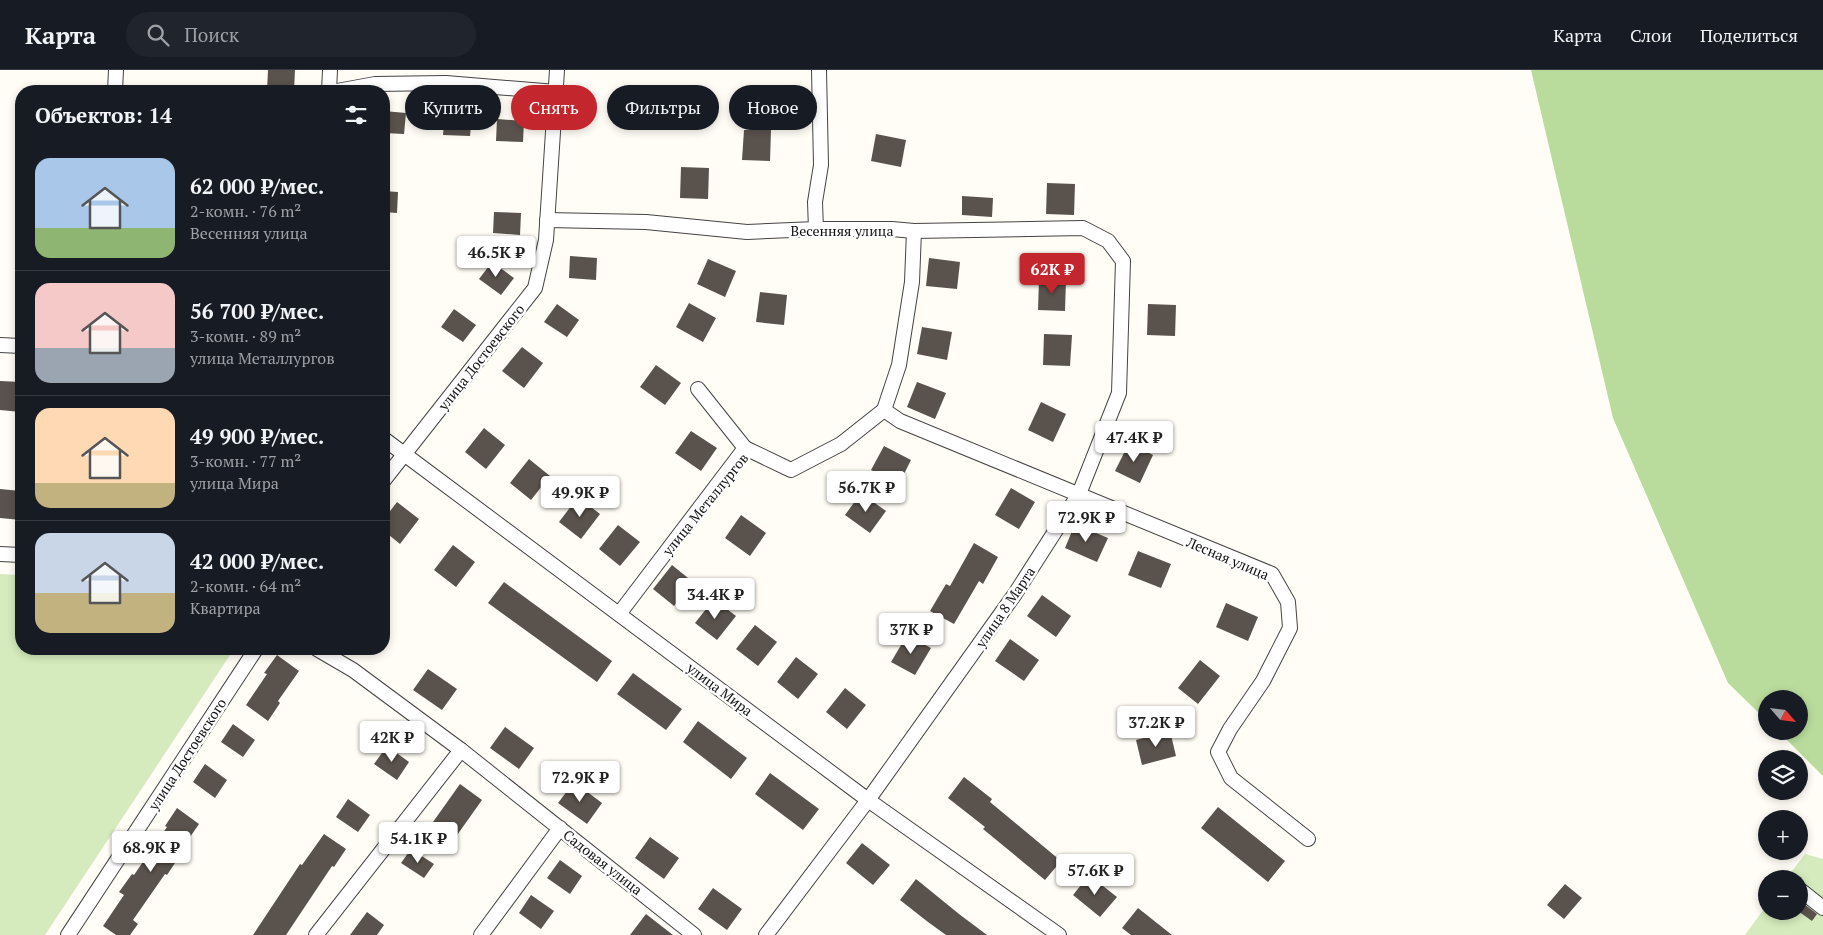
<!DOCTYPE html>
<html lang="ru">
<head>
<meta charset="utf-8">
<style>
  :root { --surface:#171b24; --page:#20242c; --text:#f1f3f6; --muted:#9ea1a6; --line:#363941; --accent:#c4262e }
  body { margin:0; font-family:"PT Serif",serif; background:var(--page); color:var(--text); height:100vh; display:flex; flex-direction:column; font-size:19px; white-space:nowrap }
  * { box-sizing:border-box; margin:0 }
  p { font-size:16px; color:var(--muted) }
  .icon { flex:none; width:28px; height:28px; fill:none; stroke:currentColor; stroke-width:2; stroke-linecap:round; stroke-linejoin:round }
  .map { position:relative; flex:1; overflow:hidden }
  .drawer { position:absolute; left:15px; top:15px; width:375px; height:570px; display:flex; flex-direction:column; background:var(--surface); border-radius:20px; box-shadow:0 2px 8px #0003 }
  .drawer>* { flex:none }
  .hud { position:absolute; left:405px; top:15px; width:475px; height:45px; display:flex; gap:10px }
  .needle { width:32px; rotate:118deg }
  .tools { position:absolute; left:1758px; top:620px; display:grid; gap:10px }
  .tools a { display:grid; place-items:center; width:50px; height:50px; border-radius:50%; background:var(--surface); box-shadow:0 2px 8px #0003; font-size:25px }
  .price { position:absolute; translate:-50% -42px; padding:0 11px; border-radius:5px; background:#fff; color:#222; font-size:16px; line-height:32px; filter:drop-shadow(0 1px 2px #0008) }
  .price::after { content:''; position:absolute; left:50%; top:30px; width:15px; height:11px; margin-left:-8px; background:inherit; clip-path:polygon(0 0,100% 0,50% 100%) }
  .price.on { background:var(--accent); color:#fff }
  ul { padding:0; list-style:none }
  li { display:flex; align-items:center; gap:15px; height:125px; padding:0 20px }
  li+li { border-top:1px solid var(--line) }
  li span { display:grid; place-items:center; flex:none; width:140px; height:100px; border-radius:15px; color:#555 }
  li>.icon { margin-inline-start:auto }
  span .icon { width:60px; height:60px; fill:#fffc; stroke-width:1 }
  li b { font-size:21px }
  h2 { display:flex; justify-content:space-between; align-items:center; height:60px; padding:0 20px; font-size:21px }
  .chip { padding:0 18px; border-radius:22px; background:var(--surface); box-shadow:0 2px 8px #0003; font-size:18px; line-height:45px }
  .chip.on { background:var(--accent); color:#fff }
  header { display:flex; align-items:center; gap:30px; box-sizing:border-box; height:70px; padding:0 25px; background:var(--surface); border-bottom:1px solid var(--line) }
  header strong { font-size:24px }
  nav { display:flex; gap:28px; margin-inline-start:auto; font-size:18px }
  .search { width:350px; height:45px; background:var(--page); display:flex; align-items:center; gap:12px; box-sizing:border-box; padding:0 18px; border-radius:28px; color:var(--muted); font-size:19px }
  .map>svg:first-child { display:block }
</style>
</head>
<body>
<header>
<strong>Карта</strong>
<div class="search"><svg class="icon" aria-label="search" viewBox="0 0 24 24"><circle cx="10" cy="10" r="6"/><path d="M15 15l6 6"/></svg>Поиск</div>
<nav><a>Карта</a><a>Слои</a><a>Поделиться</a></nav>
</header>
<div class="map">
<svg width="1823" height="865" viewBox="0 0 1823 865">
  <rect width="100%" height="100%" fill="#fffdf5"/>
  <g fill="#d5ebbd">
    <polygon points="0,504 21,505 21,579 234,579 45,865 0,865"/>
    <polygon points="1805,784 1823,789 1823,865 1745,865 1766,836 1766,841 1799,841 1799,809 1786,809"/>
  </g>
  <polygon fill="#b9dc9c" points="1531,0 1823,0 1823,706 1778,661 1799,661 1799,629 1766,629 1766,650 1728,613 1613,348"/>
  <g fill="#5a524d">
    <polygon points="268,0 295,0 294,21 267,21"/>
    <polygon points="384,41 406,43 404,64 384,63"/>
    <polygon points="445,43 472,45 470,66 443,65"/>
    <polygon points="497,49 524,51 523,72 496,71"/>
    <polygon points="744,60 771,60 770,91 742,90"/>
    <polygon points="876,64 906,70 901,97 871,91"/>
    <polygon points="681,97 709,98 708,129 680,128"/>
    <polygon points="1047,113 1075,114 1074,145 1046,144"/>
    <polygon points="384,121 398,122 397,143 384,142"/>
    <polygon points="962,126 993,128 992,147 962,145"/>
    <polygon points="494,142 521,143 520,165 493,163"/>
    <polygon points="570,186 597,188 596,210 569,208"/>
    <polygon points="929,188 960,192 957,219 926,216"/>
    <polygon points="708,189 736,201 725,227 697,214"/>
    <polygon points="492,192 514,208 501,225 479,209"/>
    <polygon points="1039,209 1066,210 1065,241 1038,240"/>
    <polygon points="760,222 787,225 784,255 756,252"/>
    <polygon points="689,233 716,248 703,272 676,257"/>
    <polygon points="557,234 579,250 567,267 544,252"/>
    <polygon points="1148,234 1176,235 1175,266 1147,265"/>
    <polygon points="454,239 476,255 463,272 441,257"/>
    <polygon points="922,257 952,262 947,290 917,284"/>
    <polygon points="1044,264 1072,265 1070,296 1043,295"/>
    <polygon points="522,277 543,293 524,318 502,301"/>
    <polygon points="656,295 681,313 665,335 640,317"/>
    <polygon points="0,311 21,312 21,342 0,340"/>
    <polygon points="917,312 946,323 935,349 907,337"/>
    <polygon points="1041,332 1066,344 1053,372 1028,360"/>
    <polygon points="484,358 505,375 486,399 465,382"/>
    <polygon points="691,361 717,378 701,401 675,383"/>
    <polygon points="1129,373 1153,385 1140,413 1115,401"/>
    <polygon points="884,376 911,390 899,414 871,400"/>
    <polygon points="529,389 550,406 531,430 510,413"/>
    <polygon points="1011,418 1035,432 1019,459 995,445"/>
    <polygon points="0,419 21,421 21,450 0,448"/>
    <polygon points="861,423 886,441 870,463 845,445"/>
    <polygon points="578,427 600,444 581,469 559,452"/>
    <polygon points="397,432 419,449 400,474 384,461 384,449"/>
    <polygon points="741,445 766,463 750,486 725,468"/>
    <polygon points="1075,454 1108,468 1097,492 1065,478"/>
    <polygon points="618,455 640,472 620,496 599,479"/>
    <polygon points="974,473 998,487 983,514 979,511 954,554 930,541 946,514 950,516"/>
    <polygon points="453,475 475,492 456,517 434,500"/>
    <polygon points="1138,481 1171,494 1161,518 1128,505"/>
    <polygon points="672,495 693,512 674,536 653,519"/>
    <polygon points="504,512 612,591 597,612 488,533"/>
    <polygon points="1042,525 1071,546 1056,567 1027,546"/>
    <polygon points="714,529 736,546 717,570 695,553"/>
    <polygon points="1226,533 1258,547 1248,571 1216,557"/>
    <polygon points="755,555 777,572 758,596 736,579"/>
    <polygon points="907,565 931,578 915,605 891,592"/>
    <polygon points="1010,569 1039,590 1024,611 995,591"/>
    <polygon points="277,585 299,601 278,631 280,633 268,651 246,635 267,604 264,603"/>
    <polygon points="796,587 818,604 798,629 777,612"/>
    <polygon points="1200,590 1220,606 1198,634 1178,618"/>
    <polygon points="428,599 457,619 442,640 413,620"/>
    <polygon points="633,603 682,639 666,660 617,624"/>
    <polygon points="845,618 866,635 847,659 826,642"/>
    <polygon points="698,651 747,688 731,709 683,672"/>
    <polygon points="233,654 255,670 243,687 221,672"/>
    <polygon points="505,657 534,678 519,699 490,678"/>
    <polygon points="1170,661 1176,686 1142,695 1136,670"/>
    <polygon points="387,676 409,692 397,710 374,694"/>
    <polygon points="205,694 227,710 215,728 193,712"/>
    <polygon points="770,703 819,739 803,760 755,724"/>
    <polygon points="964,707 992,729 990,732 1061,791 1045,810 983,759 985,757 948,728"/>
    <polygon points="574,712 602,733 587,754 558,733"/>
    <polygon points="460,714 482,730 450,775 428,759"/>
    <polygon points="348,729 370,745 358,762 336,747"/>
    <polygon points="1218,737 1285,791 1268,812 1201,758"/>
    <polygon points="177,738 199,754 177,786 179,787 167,805 165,804 133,850 138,854 130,865 116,865 103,856 124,825 119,822 132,804 134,805 167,757 165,756"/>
    <polygon points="324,764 346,779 334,797 332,796 286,865 253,865 300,794 302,795"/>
    <polygon points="650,767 679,788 664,809 635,788"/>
    <polygon points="862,773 890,795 873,815 846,793"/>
    <polygon points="411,779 434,794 424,808 401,793"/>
    <polygon points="560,790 582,806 570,824 547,808"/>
    <polygon points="1089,805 1117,827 1100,847 1073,825"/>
    <polygon points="916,809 959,844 987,865 946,865 928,852 900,830"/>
    <polygon points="1565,814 1582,828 1564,849 1547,835"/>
    <polygon points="713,818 742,839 727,860 698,839"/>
    <polygon points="531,825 554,841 541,859 519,843"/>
    <polygon points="1804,834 1817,844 1812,851 1798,841"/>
    <polygon points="1138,838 1172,865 1131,865 1122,858"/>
    <polygon points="367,842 384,855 377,865 350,865"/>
    <polygon points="646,844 673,865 630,865"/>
  </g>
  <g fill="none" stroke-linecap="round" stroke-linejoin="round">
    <defs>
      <g id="street">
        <polyline points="115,21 116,0"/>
        <polyline points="329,21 330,0"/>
        <polyline points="337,21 375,14 446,13 556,22"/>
        <polyline points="547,150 646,152 747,162 816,159 892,159 914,161 1083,158 1108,171 1123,191 1119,323 1079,424 1015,524 868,730 766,865"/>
        <polyline points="816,159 815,132 821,95 819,0"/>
        <polyline points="0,275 21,276"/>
        <polyline points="698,319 745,378"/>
        <polyline points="884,340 900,351 1272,504 1288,532 1290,558 1263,611 1230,659 1218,682 1231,708 1308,769"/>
        <polyline points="384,369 868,730 1059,865"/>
        <polyline points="384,410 535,218 546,170 557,0"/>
        <polyline points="0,484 21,485"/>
        <polyline points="619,544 745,378 791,400 841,374 884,340 899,295 912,212 914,161"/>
        <polyline points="317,579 353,600 461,680 694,865"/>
        <polyline points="1799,819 1823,838"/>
        <polyline points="68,865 256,579"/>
        <polyline points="316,865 461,680"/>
        <polyline points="481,865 560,758"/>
      </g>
    </defs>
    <use href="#street" stroke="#444" stroke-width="16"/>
    <use href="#street" stroke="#fff" stroke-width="14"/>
  </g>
  <g text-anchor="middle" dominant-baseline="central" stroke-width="5" stroke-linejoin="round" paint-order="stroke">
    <g font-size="14" fill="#111" stroke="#fff">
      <text x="842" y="160">Весенняя улица</text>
      <text transform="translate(481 287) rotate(-52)">улица Достоевского</text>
      <text transform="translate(705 434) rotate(-51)">улица Металлургов</text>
      <text transform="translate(1228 488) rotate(23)">Лесная улица</text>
      <text transform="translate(1005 537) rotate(-56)">улица 8 Марта</text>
      <text transform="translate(720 619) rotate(37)">улица Мира</text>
      <text transform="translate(187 684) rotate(-57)">улица Достоевского</text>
      <text transform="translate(603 792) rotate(38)">Садовая улица</text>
    </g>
  </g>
</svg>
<div class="tools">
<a><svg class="needle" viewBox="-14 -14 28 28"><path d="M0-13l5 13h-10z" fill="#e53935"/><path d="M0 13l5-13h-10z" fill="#9ea1a6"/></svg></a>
<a><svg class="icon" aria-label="layers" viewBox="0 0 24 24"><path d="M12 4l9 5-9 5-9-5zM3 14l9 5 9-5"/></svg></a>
<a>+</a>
<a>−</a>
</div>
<b class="price" style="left:496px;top:208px">46.5K ₽</b>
<b class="price on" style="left:1052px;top:225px">62K ₽</b>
<b class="price" style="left:1134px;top:393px">47.4K ₽</b>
<b class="price" style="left:866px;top:443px">56.7K ₽</b>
<b class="price" style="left:580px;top:448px">49.9K ₽</b>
<b class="price" style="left:1086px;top:473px">72.9K ₽</b>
<b class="price" style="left:715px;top:550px">34.4K ₽</b>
<b class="price" style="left:911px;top:585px">37K ₽</b>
<b class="price" style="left:1156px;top:678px">37.2K ₽</b>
<b class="price" style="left:392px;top:693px">42K ₽</b>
<b class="price" style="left:580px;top:733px">72.9K ₽</b>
<b class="price" style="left:418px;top:794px">54.1K ₽</b>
<b class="price" style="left:151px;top:803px">68.9K ₽</b>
<b class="price" style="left:1095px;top:826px">57.6K ₽</b>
<div class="hud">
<a class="chip">Купить</a>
<a class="chip on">Снять</a>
<a class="chip">Фильтры</a>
<a class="chip">Новое</a>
</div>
<section class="drawer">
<h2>Объектов: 14<svg class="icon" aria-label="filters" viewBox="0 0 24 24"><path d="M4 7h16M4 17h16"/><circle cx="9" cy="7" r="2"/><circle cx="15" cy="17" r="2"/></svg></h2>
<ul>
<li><span style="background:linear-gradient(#a9c7e8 70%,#8fb573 0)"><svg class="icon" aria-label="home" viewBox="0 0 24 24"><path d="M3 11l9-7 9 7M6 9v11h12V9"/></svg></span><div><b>62 000 ₽/мес.</b><p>2-комн. · 76 m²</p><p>Весенняя улица</p></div></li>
<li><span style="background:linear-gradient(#f6c9c9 65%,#9aa5b1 0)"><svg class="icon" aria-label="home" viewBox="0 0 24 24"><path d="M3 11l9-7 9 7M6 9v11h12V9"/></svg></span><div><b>56 700 ₽/мес.</b><p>3-комн. · 89 m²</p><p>улица Металлургов</p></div></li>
<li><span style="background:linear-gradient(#ffd9b3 75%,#c2b280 0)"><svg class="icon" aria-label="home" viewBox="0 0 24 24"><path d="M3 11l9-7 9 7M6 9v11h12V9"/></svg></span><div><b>49 900 ₽/мес.</b><p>3-комн. · 77 m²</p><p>улица Мира</p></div></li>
<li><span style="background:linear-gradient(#c9d6e8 60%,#c2b280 0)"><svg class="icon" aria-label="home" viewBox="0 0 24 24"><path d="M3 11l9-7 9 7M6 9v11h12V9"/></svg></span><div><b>42 000 ₽/мес.</b><p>2-комн. · 64 m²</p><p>Квартира</p></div></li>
</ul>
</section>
</div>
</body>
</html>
